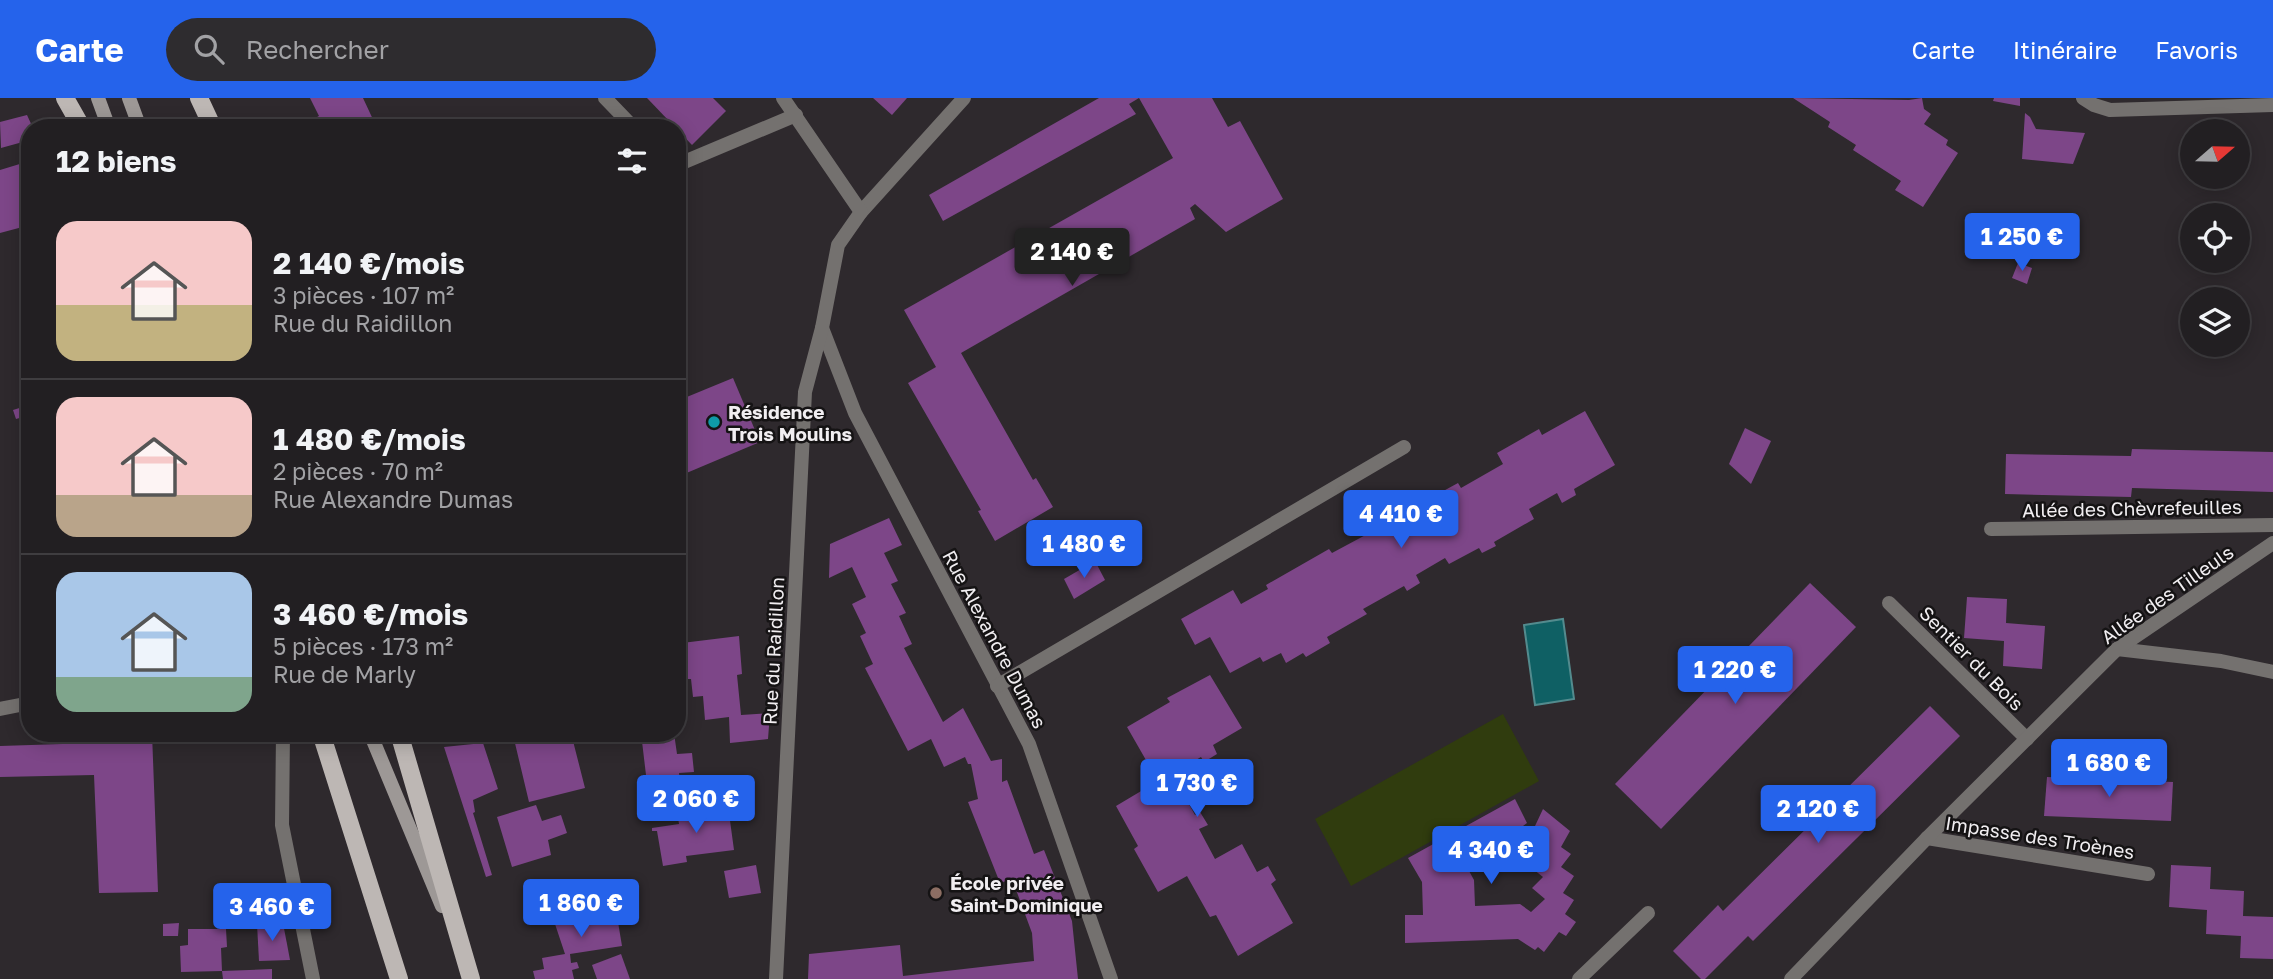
<!DOCTYPE html>
<html lang="fr">
<head>
<meta charset="utf-8">
<style>
  :root { --surface:#221f22; --page:#2e2c2f; --text:#f1f3f6; --muted:#a2a2a5; --line:#3f3d40; --accent:#2563eb }
  body { margin:0; font-family:"Golos Text",sans-serif; background:var(--page); color:var(--text); height:100vh; display:flex; flex-direction:column; font-size:26px; white-space:nowrap }
  * { box-sizing:border-box; margin:0 }
  p { font-size:23px; color:var(--muted) }
  .icon { flex:none; width:38px; height:38px; fill:none; stroke:currentColor; stroke-width:2; stroke-linecap:round; stroke-linejoin:round }
  .map { position:relative; flex:1; overflow:hidden }
  .side { position:absolute; left:21px; top:21px; width:665px; height:623px; display:flex; flex-direction:column; background:var(--surface); border-radius:28px; box-shadow:0 4px 18px #0003,0 0 0 2px var(--line) }
  .side>* { flex:none }
  .needle { width:46px; rotate:70deg }
  .fabs { position:absolute; left:2180px; top:21px; display:grid; gap:14px }
  .fabs a { display:grid; place-items:center; width:70px; height:70px; border-radius:50%; background:var(--surface); box-shadow:0 4px 18px #0003,0 0 0 2px var(--line); font-size:35px }
  .price { position:absolute; translate:-50% -60px; padding:0 16px; border-radius:7px; background:var(--accent); color:#fff; font-size:23px; line-height:46px; filter:drop-shadow(0 2px 4px #0008) }
  .price::after { content:''; position:absolute; left:50%; top:42px; width:21px; height:16px; margin-left:-10px; background:inherit; clip-path:polygon(0 0,100% 0,50% 100%) }
  .price.active { background:#222; color:#fff }
  ul { padding:0; list-style:none }
  li { display:flex; align-items:center; gap:21px; height:175px; padding:0 35px }
  li+li { border-top:2px solid var(--line) }
  li span { display:grid; place-items:center; flex:none; width:196px; height:140px; border-radius:21px; color:#555 }
  li>.icon { margin-inline-start:auto }
  span .icon { width:84px; height:84px; fill:#fffc; stroke-width:1 }
  li b { font-size:30px }
  h2 { display:flex; justify-content:space-between; align-items:center; height:84px; padding:0 35px; font-size:30px }
  header { display:flex; align-items:center; gap:42px; box-sizing:border-box; height:98px; padding:0 35px; background:var(--accent); color:#fff }
  header strong { font-size:33px }
  nav { display:flex; gap:38px; margin-inline-start:auto; font-size:24px }
  .search { width:490px; height:63px; background:var(--page); display:flex; align-items:center; gap:18px; box-sizing:border-box; padding:0 24px; border-radius:38px; color:var(--muted); font-size:26px }
  .map>svg:first-child { display:block }
</style>
</head>
<body>
<header>
<strong>Carte</strong>
<div class="search"><svg class="icon" aria-label="search" viewBox="0 0 24 24"><circle cx="10" cy="10" r="6"/><path d="M15 15l6 6"/></svg>Rechercher</div>
<nav><a>Carte</a><a>Itinéraire</a><a>Favoris</a></nav>
</header>
<div class="map">
<svg width="2273" height="881" viewBox="0 0 2273 881">
  <rect width="100%" height="100%" fill="#2e292d"/>
  <polygon fill="#303c0e" points="1503,616 1539,683 1351,788 1315,721"/>
  <polygon fill="#0f6064" stroke="#538b8e" stroke-width="2" points="1563,521 1574,601 1535,607 1524,527"/>
  <g fill="#7d4688">
    <polygon points="310,0 363,0 377,30 317,30 313,21 319,18"/>
    <polygon points="647,0 713,0 726,13 692,47"/>
    <polygon points="873,0 907,0 892,17"/>
    <polygon points="1099,0 1139,0 1129,6 1136,16 943,123 929,97"/>
    <polygon points="1139,0 1212,0 1228,29 1240,23 1283,101 1226,134 1195,106 1190,110 1195,121 961,255 1033,382 1036,380 1053,409 995,443 978,413 981,412 908,285 936,269 904,212 1173,60"/>
    <polygon points="1793,0 1909,2 1922,0 1924,11 1931,16 1924,26 1948,42 1946,47 1958,55 1923,109 1895,92 1901,83 1853,52 1856,47 1828,29 1830,24"/>
    <polygon points="1994,0 2020,0 2020,8 1993,3"/>
    <polygon points="2025,15 2030,19 2036,31 2085,35 2073,66 2022,61"/>
    <polygon points="27,17 33,30 30,30 30,42 1,50 0,24"/>
    <polygon points="23,65 30,91 30,127 0,135 0,72"/>
    <polygon points="2018,165 2032,170 2027,186 2012,180"/>
    <polygon points="733,280 760,344 677,379 677,303"/>
    <polygon points="29,307 30,317 16,321 13,312"/>
    <polygon points="1585,313 1615,367 1574,391 1576,397 1562,405 1557,395 1529,411 1534,421 1494,444 1496,448 1482,455 1479,450 1449,466 1445,460 1416,477 1420,485 1407,493 1404,488 1363,511 1367,516 1327,539 1330,545 1306,559 1303,555 1286,565 1281,555 1263,564 1260,559 1230,575 1210,539 1195,547 1181,521 1233,492 1241,506 1268,491 1266,487 1329,451 1332,455 1373,433 1370,428 1412,404 1414,409 1458,385 1461,390 1503,366 1497,355 1539,331 1542,337"/>
    <polygon points="1745,330 1771,343 1751,386 1729,366"/>
    <polygon points="2132,351 2273,354 2273,394 2132,390 2131,399 2005,396 2006,356 2131,358"/>
    <polygon points="889,420 902,447 884,455 898,483 891,486 906,515 899,518 912,546 904,550 943,624 963,610 991,663 1002,661 1002,684 1007,682 1034,756 1044,752 1072,823 1078,881 808,881 809,856 900,847 903,878 1034,863 1032,835 1012,781 1000,785 968,704 978,701 971,666 968,666 965,659 944,669 931,641 908,653 865,570 873,566 860,538 866,535 852,506 866,499 852,469 829,480 830,446"/>
    <polygon points="1095,463 1105,482 1074,501 1064,481"/>
    <polygon points="1810,485 1856,529 1661,731 1615,686"/>
    <polygon points="1967,499 2007,501 2006,525 2045,528 2042,571 2003,568 2004,543 1964,540"/>
    <polygon points="739,538 742,576 737,577 741,617 770,615 768,641 730,645 729,619 705,622 703,598 693,599 691,581 686,581 682,545"/>
    <polygon points="1210,577 1242,630 1213,647 1217,656 1204,664 1201,659 1172,676 1195,717 1200,714 1208,727 1199,731 1215,761 1242,746 1257,774 1268,768 1276,782 1271,786 1293,825 1238,858 1216,817 1210,819 1187,778 1158,794 1134,751 1138,748 1116,708 1158,683 1127,629 1170,604 1167,600"/>
    <polygon points="1930,608 1960,638 1753,843 1748,838 1705,881 1701,881 1673,853 1718,807 1723,813"/>
    <polygon points="92,635 152,635 158,794 99,795 94,677 0,679 0,648 93,645"/>
    <polygon points="509,635 583,635 572,639 585,690 529,704 514,641"/>
    <polygon points="641,635 674,635 677,656 692,655 694,674 679,675 681,690 648,694 643,677 646,677"/>
    <polygon points="483,645 498,691 473,702 475,714 473,715 492,777 486,779 444,649"/>
    <polygon points="2047,679 2173,684 2171,723 2044,718"/>
    <polygon points="1515,701 1527,725 1519,731 1520,733 1510,738 1508,736 1463,762 1474,782 1475,808 1520,806 1531,814 1545,801 1532,790 1543,779 1533,771 1541,755 1533,750 1541,733 1535,728 1543,711 1570,733 1561,749 1571,756 1561,769 1574,778 1563,795 1574,802 1565,816 1576,824 1566,838 1559,834 1544,854 1538,849 1535,852 1518,841 1405,845 1405,817 1423,817 1422,784 1408,760"/>
    <polygon points="536,707 542,723 561,717 567,735 548,742 551,757 512,769 497,719"/>
    <polygon points="728,708 734,752 686,758 687,764 663,768 657,733 652,733 652,730 679,726 677,713 681,712 682,716"/>
    <polygon points="756,767 761,795 729,800 724,773"/>
    <polygon points="2171,767 2211,769 2210,791 2244,793 2243,818 2273,819 2273,861 2240,860 2241,838 2206,836 2207,812 2169,809"/>
    <polygon points="615,806 622,848 570,856 571,865 577,864 579,870 572,872 574,881 535,881 533,873 544,871 542,860 565,856 552,817"/>
    <polygon points="179,825 178,838 163,838 163,826"/>
    <polygon points="283,825 290,862 259,863 257,826"/>
    <polygon points="188,831 226,831 227,849 221,850 222,873 272,871 272,881 223,881 222,873 181,874 180,848 188,847"/>
    <polygon points="621,856 630,881 597,881 592,867"/>
  </g>
  <g fill="none" stroke-linecap="round" stroke-linejoin="round">
    <g stroke="#74716f" stroke-width="14">
      <polyline points="677,67 796,17"/>
      <polyline points="1889,505 2027,641"/>
      <polyline points="1927,740 2148,776"/>
      <polyline points="1579,881 1648,815"/>
    </g>
    <g stroke="#74716f" stroke-width="14">
      <polyline points="605,0 634,30"/>
      <polyline points="2083,0 2094,7 2110,12 2273,7"/>
      <polyline points="861,114 964,0"/>
      <polyline points="822,230 855,315 1029,646 1111,881"/>
      <polyline points="1991,431 2273,427"/>
      <polyline points="2117,551 2221,563 2273,574"/>
      <polyline points="997,588 1404,349"/>
      <polyline points="0,611 30,605"/>
      <polyline points="283,635 282,727 313,881"/>
      <polyline points="776,881 805,294 822,230 838,147 861,114 783,0"/>
      <polyline points="1791,881 1927,740 2117,551 2273,445"/>
    </g>
    <g stroke="#9d9896" stroke-width="14">
      <polyline points="98,0 109,30"/>
      <polyline points="129,0 140,30"/>
      <polyline points="370,635 442,808"/>
    </g>
    <g stroke="#bdb7b4" stroke-width="18">
      <polyline points="65,0 82,30"/>
      <polyline points="199,0 213,30"/>
      <polyline points="321,635 399,881"/>
      <polyline points="399,635 471,881"/>
    </g>
  </g>
  <circle fill="#0f9aa8" stroke="#151314" stroke-width="2.5" cx="714" cy="324" r="7"/>
  <circle fill="#8d6e63" stroke="#151314" stroke-width="2.5" cx="936" cy="795" r="7"/>
  <g text-anchor="middle" dominant-baseline="central" stroke-width="5" stroke-linejoin="round" paint-order="stroke">
    <g font-size="19" font-weight="bold" fill="#f1eef1" stroke="#151314" text-anchor="start">
      <text x="728" y="313">Résidence<tspan x="728" dy="22">Trois Moulins</tspan></text>
      <text x="950" y="784">École privée<tspan x="950" dy="22">Saint-Dominique</tspan></text>
    </g>
    <g font-size="19" fill="#f1eef1" stroke="#151314">
      <text transform="translate(2132 410) rotate(-1)">Allée des Chèvrefeuilles</text>
      <text transform="translate(2167 496) rotate(-35)">Allée des Tilleuls</text>
      <text transform="translate(995 541) rotate(62)">Rue Alexandre Dumas</text>
      <text transform="translate(773 553) rotate(-87)">Rue du Raidillon</text>
      <text transform="translate(1972 560) rotate(45)">Sentier du Bois</text>
      <text transform="translate(2040 739) rotate(9)">Impasse des Troènes</text>
    </g>
  </g>
</svg>
<div class="fabs">
<a><svg class="needle" viewBox="-14 -14 28 28"><path d="M0-13l5 13h-10z" fill="#e53935"/><path d="M0 13l5-13h-10z" fill="#a2a2a5"/></svg></a>
<a><svg class="icon" aria-label="locate" viewBox="0 0 24 24"><circle cx="12" cy="12" r="6"/><path d="M12 2v4M12 18v4M2 12h4M18 12h4"/></svg></a>
<a><svg class="icon" aria-label="layers" viewBox="0 0 24 24"><path d="M12 4l9 5-9 5-9-5zM3 14l9 5 9-5"/></svg></a>
</div>
<b class="price" style="left:2022px;top:175px">1 250 €</b>
<b class="price active" style="left:1072px;top:190px">2 140 €</b>
<b class="price" style="left:1401px;top:452px">4 410 €</b>
<b class="price" style="left:1084px;top:482px">1 480 €</b>
<b class="price" style="left:1735px;top:608px">1 220 €</b>
<b class="price" style="left:2109px;top:701px">1 680 €</b>
<b class="price" style="left:1197px;top:721px">1 730 €</b>
<b class="price" style="left:696px;top:737px">2 060 €</b>
<b class="price" style="left:1818px;top:747px">2 120 €</b>
<b class="price" style="left:1491px;top:788px">4 340 €</b>
<b class="price" style="left:581px;top:841px">1 860 €</b>
<b class="price" style="left:272px;top:845px">3 460 €</b>
<section class="side">
<h2>12 biens<svg class="icon" aria-label="filters" viewBox="0 0 24 24"><path d="M4 7h16M4 17h16"/><circle cx="9" cy="7" r="2"/><circle cx="15" cy="17" r="2"/></svg></h2>
<ul>
<li><span style="background:linear-gradient(#f6c9c9 60%,#c2b280 0)"><svg class="icon" aria-label="home" viewBox="0 0 24 24"><path d="M3 11l9-7 9 7M6 9v11h12V9"/></svg></span><div><b>2 140 €/mois</b><p>3 pièces · 107 m²</p><p>Rue du Raidillon</p></div></li>
<li><span style="background:linear-gradient(#f6c9c9 70%,#b9a48a 0)"><svg class="icon" aria-label="home" viewBox="0 0 24 24"><path d="M3 11l9-7 9 7M6 9v11h12V9"/></svg></span><div><b>1 480 €/mois</b><p>2 pièces · 70 m²</p><p>Rue Alexandre Dumas</p></div></li>
<li><span style="background:linear-gradient(#a9c7e8 75%,#7fa58c 0)"><svg class="icon" aria-label="home" viewBox="0 0 24 24"><path d="M3 11l9-7 9 7M6 9v11h12V9"/></svg></span><div><b>3 460 €/mois</b><p>5 pièces · 173 m²</p><p>Rue de Marly</p></div></li>
</ul>
</section>
</div>
</body>
</html>
